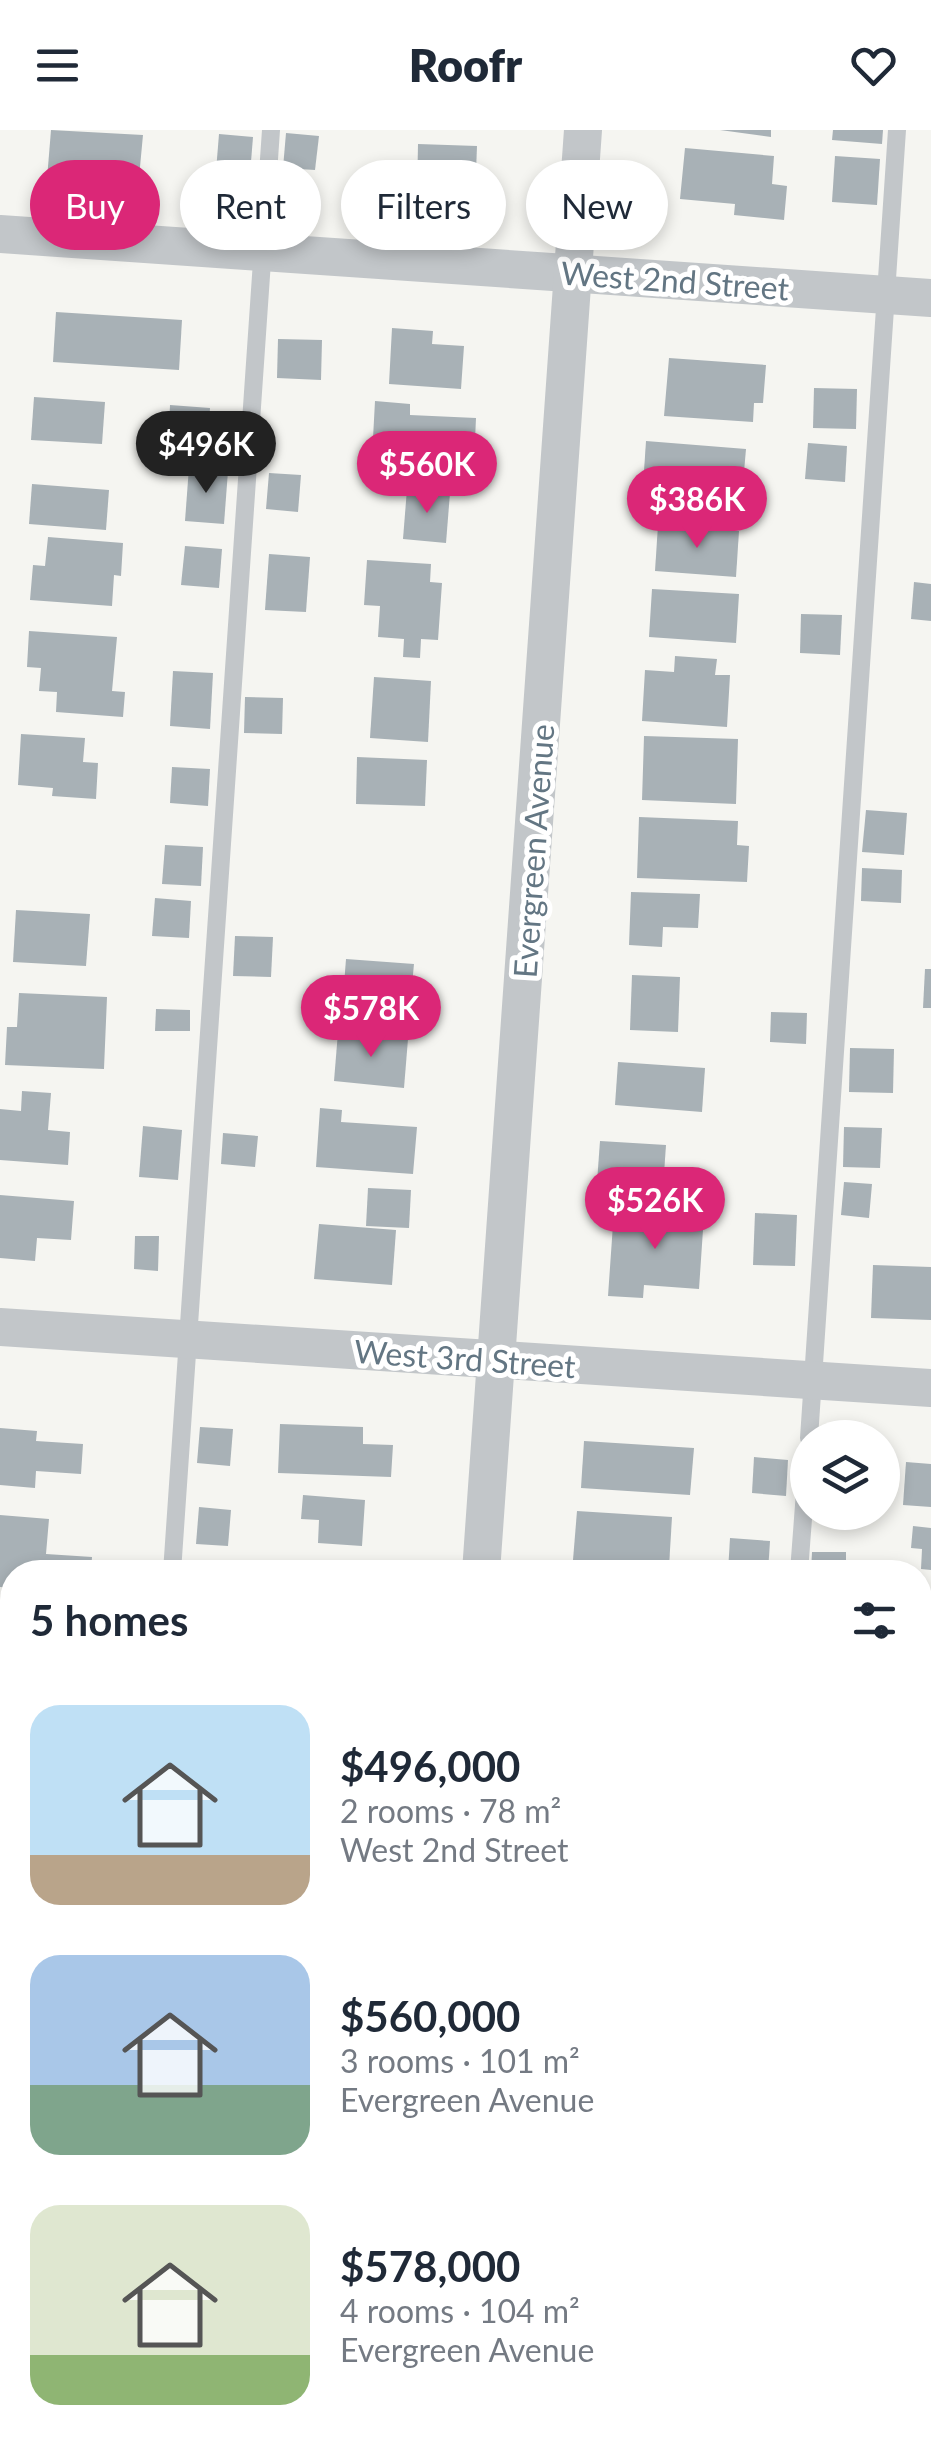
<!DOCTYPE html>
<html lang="en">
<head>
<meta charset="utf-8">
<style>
  :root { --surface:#fff; --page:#f2f2f3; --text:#1f2937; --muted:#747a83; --accent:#db2777 }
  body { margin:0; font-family:Lato,sans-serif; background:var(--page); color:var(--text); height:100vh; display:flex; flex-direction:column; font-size:38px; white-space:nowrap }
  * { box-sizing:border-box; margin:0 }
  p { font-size:32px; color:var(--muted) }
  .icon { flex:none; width:55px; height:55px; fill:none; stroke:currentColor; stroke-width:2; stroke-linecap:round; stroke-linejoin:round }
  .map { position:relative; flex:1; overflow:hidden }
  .details { position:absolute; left:0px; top:1430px; width:932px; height:890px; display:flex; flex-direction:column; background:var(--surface); border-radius:40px 40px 0 0; box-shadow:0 5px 15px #0003 }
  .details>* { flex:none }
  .banner { position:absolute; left:30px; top:30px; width:872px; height:90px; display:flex; gap:20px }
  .controls { position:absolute; left:790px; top:1290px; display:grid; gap:20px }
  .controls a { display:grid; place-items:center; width:110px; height:110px; border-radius:50%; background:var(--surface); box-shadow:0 5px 15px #0003; font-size:50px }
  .price { position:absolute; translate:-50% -85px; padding:0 22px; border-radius:35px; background:var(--accent); color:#fff; font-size:32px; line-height:65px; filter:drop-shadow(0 2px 5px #0008) }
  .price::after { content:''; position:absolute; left:50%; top:60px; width:30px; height:22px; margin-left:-15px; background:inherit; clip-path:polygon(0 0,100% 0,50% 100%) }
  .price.selected { background:#222; color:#fff }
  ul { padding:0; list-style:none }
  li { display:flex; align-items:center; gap:30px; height:250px; padding:0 30px }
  li span { display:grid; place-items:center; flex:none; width:280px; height:200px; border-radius:30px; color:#555 }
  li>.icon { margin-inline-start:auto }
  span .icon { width:120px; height:120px; fill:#fffc; stroke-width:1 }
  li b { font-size:42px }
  h2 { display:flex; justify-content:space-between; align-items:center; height:120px; padding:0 30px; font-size:42px }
  .chip { padding:0 35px; border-radius:45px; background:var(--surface); box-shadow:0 5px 15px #0003; font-size:35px; line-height:90px }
  .chip.selected { background:var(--accent); color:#fff }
  header { display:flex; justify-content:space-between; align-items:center; height:130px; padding:0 30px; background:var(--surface); font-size:45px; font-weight:800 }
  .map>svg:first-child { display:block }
</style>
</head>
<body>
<header><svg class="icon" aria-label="menu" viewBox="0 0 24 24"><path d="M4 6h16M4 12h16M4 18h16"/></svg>Roofr<svg class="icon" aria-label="heart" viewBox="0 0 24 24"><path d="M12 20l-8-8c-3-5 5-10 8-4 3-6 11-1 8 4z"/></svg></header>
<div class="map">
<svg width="931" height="2320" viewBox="0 0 931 2320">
  <rect width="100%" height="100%" fill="#f5f5f1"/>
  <g fill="#a8b1b6">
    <polygon points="51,0 143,5 138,58 47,49"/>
    <polygon points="720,0 771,0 771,7"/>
    <polygon points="833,0 883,0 882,14 832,10"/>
    <polygon points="286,3 319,6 315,40 283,38"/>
    <polygon points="219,4 253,7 250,44 216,41"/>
    <polygon points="418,14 477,16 475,68 417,66"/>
    <polygon points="685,18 774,26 772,54 787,56 784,90 734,85 735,74 680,69"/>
    <polygon points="835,26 880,29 877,75 832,72"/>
    <polygon points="56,182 182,190 179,240 53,232"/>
    <polygon points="392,198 433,201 432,214 464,216 461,259 389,254"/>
    <polygon points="278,209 322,210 321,250 277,248"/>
    <polygon points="669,228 766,235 763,273 754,273 753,292 664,286"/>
    <polygon points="814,258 857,259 856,299 813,298"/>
    <polygon points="34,267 105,272 102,314 31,310"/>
    <polygon points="375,271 410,274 410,285 476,288 474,333 372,327"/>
    <polygon points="170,275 210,278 207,321 168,318"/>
    <polygon points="646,311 746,319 742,365 643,356"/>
    <polygon points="808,313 847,316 845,352 805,349"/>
    <polygon points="189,337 228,341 224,394 185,391"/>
    <polygon points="269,343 301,345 298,382 266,379"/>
    <polygon points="32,354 109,360 106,400 29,394"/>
    <polygon points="407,359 450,363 446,413 403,409"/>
    <polygon points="658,395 739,401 736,447 655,441"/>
    <polygon points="48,407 123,413 121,446 114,445 112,476 30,470 33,435 45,436"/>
    <polygon points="185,416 222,419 219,458 181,455"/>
    <polygon points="269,424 310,427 306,482 265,480"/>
    <polygon points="367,430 431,434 430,452 442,453 438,510 421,509 420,528 403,527 404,509 378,507 380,476 364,475"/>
    <polygon points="914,452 931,454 931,491 911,489"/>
    <polygon points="652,459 739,464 736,513 649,507"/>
    <polygon points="801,484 842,485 840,525 800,523"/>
    <polygon points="29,501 117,507 112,561 125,562 123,587 56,582 57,562 39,561 41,538 27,537"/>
    <polygon points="675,526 717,529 715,545 730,545 727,597 642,591 645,540 674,542"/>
    <polygon points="173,541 213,543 210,599 170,596"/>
    <polygon points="374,547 431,551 428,612 370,608"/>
    <polygon points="245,567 283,568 282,604 244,603"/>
    <polygon points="21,604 85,608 83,632 98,633 96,669 52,666 53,658 18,655"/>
    <polygon points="644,606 738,609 736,674 642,670"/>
    <polygon points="357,627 427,630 425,676 356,674"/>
    <polygon points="172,637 210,639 208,676 170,673"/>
    <polygon points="866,680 907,683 904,725 862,722"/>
    <polygon points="639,687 738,691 737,715 749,716 747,752 637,748"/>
    <polygon points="165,715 203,717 201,756 162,754"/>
    <polygon points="862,738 902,740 901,773 861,771"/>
    <polygon points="631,762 700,764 698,798 663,797 662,817 629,815"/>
    <polygon points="155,768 191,771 189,808 152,806"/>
    <polygon points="16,780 90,784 86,836 13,832"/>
    <polygon points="235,806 273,807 271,847 233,846"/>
    <polygon points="346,829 414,834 409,886 342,881"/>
    <polygon points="925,839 931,839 931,878 923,878"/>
    <polygon points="632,845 680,847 678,902 630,900"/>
    <polygon points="19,863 107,867 104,939 5,935 7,897 17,897"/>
    <polygon points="156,879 190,880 190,901 155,901"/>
    <polygon points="771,882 807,883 806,914 770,912"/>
    <polygon points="338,902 408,909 404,958 334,951"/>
    <polygon points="850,918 894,919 893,963 849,962"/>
    <polygon points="618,932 705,938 702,982 615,975"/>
    <polygon points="22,961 51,963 48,1000 70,1002 68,1035 0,1030 0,979 21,981"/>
    <polygon points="320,978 342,980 341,992 417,997 413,1044 316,1037"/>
    <polygon points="143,996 182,1000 178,1050 139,1047"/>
    <polygon points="844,997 882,998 880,1038 843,1037"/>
    <polygon points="223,1003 258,1006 255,1037 221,1034"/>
    <polygon points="600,1011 666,1015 663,1058 597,1052"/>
    <polygon points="844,1052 872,1054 869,1088 841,1085"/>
    <polygon points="368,1058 411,1060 409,1098 366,1096"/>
    <polygon points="0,1065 74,1071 71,1110 37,1108 35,1131 0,1128"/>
    <polygon points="614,1080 704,1085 699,1159 644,1155 643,1168 608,1166"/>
    <polygon points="755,1083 797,1085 795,1136 753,1135"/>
    <polygon points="319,1094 396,1100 392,1155 314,1149"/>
    <polygon points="135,1106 159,1106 158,1141 134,1139"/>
    <polygon points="873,1135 931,1137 931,1190 871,1188"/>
    <polygon points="280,1294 363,1297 363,1314 393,1315 391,1347 278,1343"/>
    <polygon points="200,1297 233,1299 230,1336 197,1333"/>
    <polygon points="0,1298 37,1301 36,1311 83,1314 81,1344 36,1341 35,1358 0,1355"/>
    <polygon points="584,1311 694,1318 690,1365 581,1358"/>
    <polygon points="754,1327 788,1330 786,1366 752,1363"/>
    <polygon points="906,1332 931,1334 931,1377 903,1375"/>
    <polygon points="303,1365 365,1370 362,1416 318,1413 319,1390 301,1389"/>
    <polygon points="199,1377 231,1380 228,1416 196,1414"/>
    <polygon points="577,1381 672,1387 669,1437 573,1430"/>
    <polygon points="0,1385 49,1389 46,1424 92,1427 91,1442 12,1442 12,1458 0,1457"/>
    <polygon points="913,1396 931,1398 931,1440 921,1439 922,1419 911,1418"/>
    <polygon points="730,1408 770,1411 768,1442 728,1442"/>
    <polygon points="812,1422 846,1422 846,1442 811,1442"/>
    <polygon points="920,1479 931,1480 931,1541 920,1540"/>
    <polygon points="0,1495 12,1496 12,1559 0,1558"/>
    <polygon points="920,1573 931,1574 931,1618 920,1618"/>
    <rect x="920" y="1643" width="11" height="50"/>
    <polygon points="920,1720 931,1721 931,1770 920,1770"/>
    <polygon points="920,1799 931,1800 931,1865 920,1864"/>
    <polygon points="920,1879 931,1880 931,1942 920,1941"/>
    <polygon points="0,1895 12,1896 12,1961 0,1960"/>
    <polygon points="920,1986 931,1987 931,2023 920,2021"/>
    <polygon points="920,2054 931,2054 931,2100 920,2099"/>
    <rect x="920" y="2120" width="11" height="38"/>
    <polygon points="920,2215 931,2215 931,2264 920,2263"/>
    <polygon points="525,2308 612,2308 612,2317 525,2312"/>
  </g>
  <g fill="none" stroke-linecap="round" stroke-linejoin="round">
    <g stroke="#c2c6c9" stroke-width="18">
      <polyline points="809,1308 897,0"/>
      <polyline points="172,1442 271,0"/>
      <polyline points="799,1442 808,1322"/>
      <polyline points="108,2320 109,2308"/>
    </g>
    <g stroke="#c2c6c9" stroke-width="38">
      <polyline points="0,104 931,168"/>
      <polyline points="0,1197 931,1258"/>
      <polyline points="481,1442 583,0"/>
      <polyline points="415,2320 416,2308"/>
    </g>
  </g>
  <g text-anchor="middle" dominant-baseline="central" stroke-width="10" stroke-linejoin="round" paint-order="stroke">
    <g font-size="32" fill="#637683" stroke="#fff">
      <text transform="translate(675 150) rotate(4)">West 2nd Street</text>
      <text transform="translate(533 721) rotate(-86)">Evergreen Avenue</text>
      <text transform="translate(465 1228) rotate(4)">West 3rd Street</text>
    </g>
  </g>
</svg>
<div class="controls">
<a><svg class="icon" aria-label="layers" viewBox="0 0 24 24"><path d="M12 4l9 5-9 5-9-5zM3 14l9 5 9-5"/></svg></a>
</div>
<b class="price selected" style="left:206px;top:366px">$496K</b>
<b class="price" style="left:427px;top:386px">$560K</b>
<b class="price" style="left:697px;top:421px">$386K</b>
<b class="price" style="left:371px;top:930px">$578K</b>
<b class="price" style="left:655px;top:1122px">$526K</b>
<div class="banner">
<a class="chip selected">Buy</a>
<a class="chip">Rent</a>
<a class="chip">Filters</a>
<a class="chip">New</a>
</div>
<section class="details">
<h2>5 homes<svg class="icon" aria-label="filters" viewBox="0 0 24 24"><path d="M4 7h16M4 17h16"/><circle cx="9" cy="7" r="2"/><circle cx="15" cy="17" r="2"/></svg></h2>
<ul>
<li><span style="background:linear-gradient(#bfe0f5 75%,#b9a48a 0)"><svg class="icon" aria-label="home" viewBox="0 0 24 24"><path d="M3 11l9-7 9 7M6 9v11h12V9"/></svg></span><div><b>$496,000</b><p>2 rooms · 78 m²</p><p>West 2nd Street</p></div></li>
<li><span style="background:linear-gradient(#a9c7e8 65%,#7fa58c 0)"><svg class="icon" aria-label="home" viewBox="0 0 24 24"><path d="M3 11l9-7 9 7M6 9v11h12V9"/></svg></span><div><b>$560,000</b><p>3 rooms · 101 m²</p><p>Evergreen Avenue</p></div></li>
<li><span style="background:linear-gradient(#dfe7d0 75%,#8fb573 0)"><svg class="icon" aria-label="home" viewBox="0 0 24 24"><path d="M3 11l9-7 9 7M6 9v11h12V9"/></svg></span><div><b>$578,000</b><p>4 rooms · 104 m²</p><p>Evergreen Avenue</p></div></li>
</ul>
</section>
</div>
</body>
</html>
